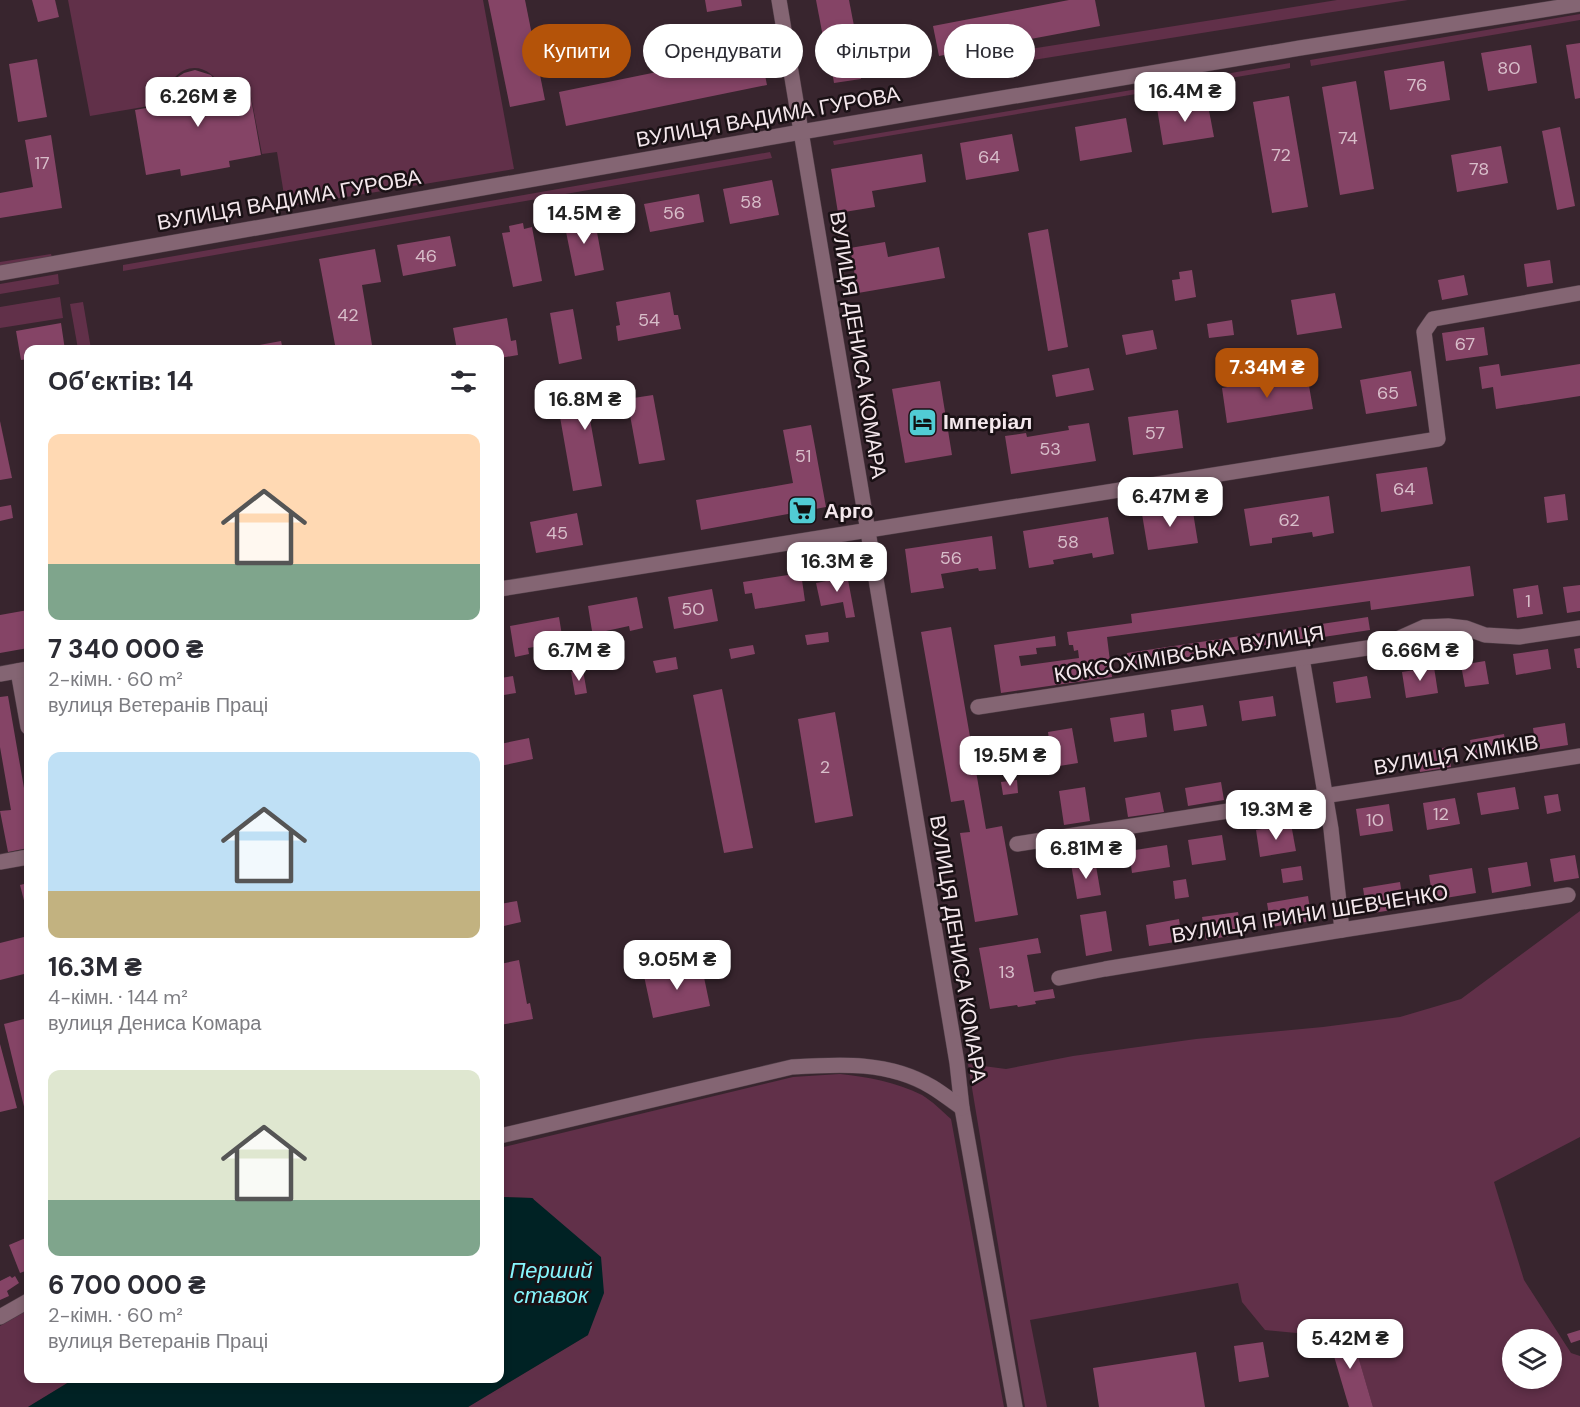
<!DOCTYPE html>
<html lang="uk">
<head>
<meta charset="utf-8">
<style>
  :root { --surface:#fff; --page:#f2f2f3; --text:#2b2b33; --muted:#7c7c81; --accent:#b45309 }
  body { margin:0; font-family:"DM Sans",sans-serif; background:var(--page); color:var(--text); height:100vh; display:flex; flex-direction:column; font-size:22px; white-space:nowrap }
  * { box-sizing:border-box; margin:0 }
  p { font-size:20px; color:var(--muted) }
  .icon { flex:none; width:33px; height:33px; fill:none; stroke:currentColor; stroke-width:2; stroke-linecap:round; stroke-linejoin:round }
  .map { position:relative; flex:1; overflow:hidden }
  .sheet { position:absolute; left:24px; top:345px; width:480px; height:1038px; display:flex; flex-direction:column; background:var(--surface); border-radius:12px; box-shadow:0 3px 9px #0003 }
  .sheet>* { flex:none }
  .guide { position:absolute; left:522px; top:24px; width:570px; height:54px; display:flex; gap:12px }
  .controls { position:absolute; left:1502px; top:1329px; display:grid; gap:12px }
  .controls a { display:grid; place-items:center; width:60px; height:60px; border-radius:50%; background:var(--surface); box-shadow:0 3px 9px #0003; font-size:30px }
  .price { position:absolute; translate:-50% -51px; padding:0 14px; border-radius:12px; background:#fff; color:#222; font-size:20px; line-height:39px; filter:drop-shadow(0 2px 3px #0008) }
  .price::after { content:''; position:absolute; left:50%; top:36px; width:18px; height:14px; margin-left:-9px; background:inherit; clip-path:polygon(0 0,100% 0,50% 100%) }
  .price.active { background:var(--accent); color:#fff }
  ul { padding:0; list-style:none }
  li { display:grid; align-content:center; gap:12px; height:318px; padding:0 24px }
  li span { display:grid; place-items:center; height:186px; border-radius:12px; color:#555 }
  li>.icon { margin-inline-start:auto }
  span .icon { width:108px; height:108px; fill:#fffc; stroke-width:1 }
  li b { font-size:26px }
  h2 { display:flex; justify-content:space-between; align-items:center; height:72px; padding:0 24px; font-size:26px }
  .tag { padding:0 21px; border-radius:27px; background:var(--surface); box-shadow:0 3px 9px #0003; font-size:21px; line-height:54px }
  .tag.active { background:var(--accent); color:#fff }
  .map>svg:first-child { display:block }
</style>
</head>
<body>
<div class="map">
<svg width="1580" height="1407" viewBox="0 0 1580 1407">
  <rect width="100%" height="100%" fill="#38252e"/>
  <g fill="#613049" fill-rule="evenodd">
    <path d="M68,0H483L514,169L286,207L277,152L262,154L249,86L222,91C210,55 166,63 167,103L90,116Z"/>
    <polygon points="1337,0 1408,0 989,67 987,56"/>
    <polygon points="1580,14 1580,20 1311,66 1310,60"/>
    <polygon points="1290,63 1290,68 834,145 833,141"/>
    <polygon points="770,152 772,158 123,271 123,265"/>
    <polygon points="51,254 53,261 0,270 0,262"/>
    <polygon points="58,274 59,284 0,294 0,284"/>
    <polygon points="60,297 63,318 0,328 0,307"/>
    <polygon points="83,302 91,349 78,349 70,304"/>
    <path d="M1580,911V1137L1494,1182L1524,1280L1571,1353L1580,1356V1407H1373L1350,1330L1328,1336L1265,1330L1242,1302L1238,1283L1030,1320L1047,1407H1025L968,1064L1006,1069L1073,1056L1196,1039L1323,1027L1400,1017L1461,999ZM1512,1340H1551V1378H1512Z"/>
    <path d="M840,1074C868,1077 896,1082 922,1095C932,1101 942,1111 951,1119L1004,1407H468L588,1335L533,1198L500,1197V1148L793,1077Z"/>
    <polygon points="28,1310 28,1378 74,1379 28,1407 0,1407 0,1326"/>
  </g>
  <polygon fill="#002224" points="500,1197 532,1198 601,1257 604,1293 588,1335 468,1407 28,1407 74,1379 500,1378"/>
  <g fill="#854466">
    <polygon points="32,0 55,0 59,17 38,22"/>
    <polygon points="488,0 525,0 545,100 510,107"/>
    <polygon points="705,0 741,0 742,6 707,12"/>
    <polygon points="816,0 849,0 859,52 827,58"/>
    <polygon points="1069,0 1095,0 1100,26 939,56 933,26"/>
    <polygon points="898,37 902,61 868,67 863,43"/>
    <polygon points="1580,43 1580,98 1575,99 1566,45"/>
    <polygon points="1531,45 1537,83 1488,91 1481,53"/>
    <polygon points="760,51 767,85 566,126 559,92"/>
    <polygon points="37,59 47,117 18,122 9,64"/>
    <polygon points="858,59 861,79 834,83 831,64"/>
    <polygon points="1444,61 1450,100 1390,110 1384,71"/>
    <polygon points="195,70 211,75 222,92 249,87 261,155 229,161 230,167 181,176 180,169 146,175 135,110 168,104 169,90 173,80 184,73"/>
    <polygon points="1356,81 1374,189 1340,195 1322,87"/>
    <polygon points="1289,96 1308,207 1272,213 1253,102"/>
    <polygon points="1207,100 1214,137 1163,145 1157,108"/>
    <polygon points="1126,118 1132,152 1080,161 1075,127"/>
    <polygon points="1560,127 1575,206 1557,210 1542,131"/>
    <polygon points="1012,134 1019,171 966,180 960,143"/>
    <polygon points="51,135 62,208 0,218 0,193 33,187 25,140"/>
    <polygon points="1501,146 1508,183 1457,192 1451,155"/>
    <polygon points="922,154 926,182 872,191 875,207 838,213 831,169"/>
    <polygon points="772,180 779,215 730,224 723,189"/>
    <polygon points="699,194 704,222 650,232 644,204"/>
    <polygon points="585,212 586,218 594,216 604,270 575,276 564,222 572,221 571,215"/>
    <polygon points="523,223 524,229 532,227 542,281 513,287 502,233 510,232 509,226"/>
    <polygon points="1048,229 1068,347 1048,351 1028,233"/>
    <polygon points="450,236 456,266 403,276 397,245"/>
    <polygon points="885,242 888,257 939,247 945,278 858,293 850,248"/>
    <polygon points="375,249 381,282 362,285 372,345 336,350 319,259"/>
    <polygon points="1550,260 1553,283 1527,287 1524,264"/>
    <polygon points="1192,270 1196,297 1175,301 1172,280 1180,279 1179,272"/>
    <polygon points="1464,275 1468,295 1442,300 1438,280"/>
    <polygon points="670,292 674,315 678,315 681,329 618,341 616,326 620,325 616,302"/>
    <polygon points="1335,293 1342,328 1297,335 1291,300"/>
    <polygon points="573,309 582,359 559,364 550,313"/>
    <polygon points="507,318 511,341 516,340 518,355 500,358 500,350 457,350 453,328"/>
    <polygon points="1232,320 1234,335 1209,338 1207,324"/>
    <polygon points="61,323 65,350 28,350 28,359 21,360 16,331"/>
    <polygon points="1484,327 1488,355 1446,361 1442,333"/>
    <polygon points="1153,330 1157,349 1126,355 1122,335"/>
    <polygon points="281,341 283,350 243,350 243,348"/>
    <polygon points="1499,364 1501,376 1580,364 1580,396 1496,409 1493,387 1482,389 1479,367"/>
    <polygon points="1089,368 1094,390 1056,397 1052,375"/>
    <polygon points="1411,371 1417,406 1366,414 1360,380"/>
    <polygon points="1307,374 1313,409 1227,423 1222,388 1244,384 1245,387 1286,380 1286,377"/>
    <polygon points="615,380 621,409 589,414 602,486 573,491 557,400 583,396 581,387"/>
    <polygon points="940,381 952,455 905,463 892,389"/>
    <polygon points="653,395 665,460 639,464 627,399"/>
    <polygon points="1178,410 1183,448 1133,455 1128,417"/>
    <polygon points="0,421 12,478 0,480"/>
    <polygon points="1089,423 1096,461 1011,474 1005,436 1026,433 1027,437 1069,430 1068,426"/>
    <polygon points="811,425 826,507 701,530 696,500 793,483 783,430"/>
    <polygon points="1427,467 1433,504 1381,512 1376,474"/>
    <polygon points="1565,494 1568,520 1547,523 1544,497"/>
    <polygon points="1329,496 1334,533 1313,537 1312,532 1272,538 1272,543 1250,546 1244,509"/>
    <polygon points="11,505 13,518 0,521 0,507"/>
    <polygon points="1192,506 1198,543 1148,550 1142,514"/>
    <polygon points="577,513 583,545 536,553 530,522"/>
    <polygon points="1108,517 1114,554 1093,558 1092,553 1053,560 1054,564 1029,568 1023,531"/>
    <polygon points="992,536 996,569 979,571 978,568 941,574 944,588 911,593 905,549"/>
    <polygon points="1470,566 1474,596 1371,610 1370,601 1107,637 1112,677 1001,693 994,645 1055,636 1056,646 1036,648 1037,654 1019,656 1021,666 1079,658 1078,650 1074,651 1073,645 1069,645 1067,632 1132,623 1131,614"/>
    <polygon points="846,569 855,617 846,618 843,602 821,606 816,583 837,579 836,571"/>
    <polygon points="801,573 805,601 755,609 752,593 745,594 743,582"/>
    <polygon points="1538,585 1543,614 1517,618 1513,589"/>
    <polygon points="1580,585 1580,611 1567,613 1563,587"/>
    <polygon points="712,589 718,621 674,629 668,597"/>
    <polygon points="637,597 643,628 630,631 629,626 606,631 606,635 593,637 588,606"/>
    <polygon points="28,610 28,648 0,653 0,615"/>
    <polygon points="559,617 564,648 553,650 552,644 528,648 529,654 515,657 510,626"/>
    <polygon points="1368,617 1370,630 1129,666 1127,653"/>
    <polygon points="951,627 986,829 1002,826 1018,915 975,922 960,833 970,832 964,800 951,802 921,632"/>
    <polygon points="828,632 829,642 807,645 805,635"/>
    <polygon points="753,645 755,654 731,659 729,649"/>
    <polygon points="1580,648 1580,668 1577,668 1574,649"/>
    <polygon points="1548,649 1551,669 1516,675 1513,654"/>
    <polygon points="676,657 678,669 656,673 653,661"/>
    <polygon points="1485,661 1489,684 1465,687 1461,665"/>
    <polygon points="1434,667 1438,693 1406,698 1402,672"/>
    <polygon points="583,670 587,693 575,695 571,672"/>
    <polygon points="513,676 516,693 504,695 501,678"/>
    <polygon points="1367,676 1371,698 1336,703 1333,682"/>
    <polygon points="722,689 753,848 724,853 693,695"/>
    <polygon points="8,696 28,811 28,848 8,852 0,811 11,810 0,747 0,697"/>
    <polygon points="1273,696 1276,716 1242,721 1239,701"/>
    <polygon points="1203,705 1207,726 1174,731 1171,710"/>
    <polygon points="835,712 853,816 815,823 798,719"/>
    <polygon points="1144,713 1147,737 1114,742 1110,718"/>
    <polygon points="1565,723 1568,745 1536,750 1533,728"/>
    <polygon points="1072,728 1078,763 1053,767 1048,732"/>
    <polygon points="1504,734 1507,754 1473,759 1470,740"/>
    <polygon points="529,738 533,759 500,766 500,744"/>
    <polygon points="1448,747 1451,767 1420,772 1417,753"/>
    <polygon points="1017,780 1018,793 1003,795 1001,782"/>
    <polygon points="1221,782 1224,800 1188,806 1185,788"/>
    <polygon points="1085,787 1090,821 1064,825 1059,791"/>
    <polygon points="1515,787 1519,809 1481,815 1477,793"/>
    <polygon points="1160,792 1164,812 1128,817 1125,798"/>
    <polygon points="1558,794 1561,811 1547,814 1544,796"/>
    <polygon points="1455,798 1460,824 1427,830 1423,803"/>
    <polygon points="1389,804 1393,831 1360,836 1356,809"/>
    <polygon points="1291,824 1296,851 1260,857 1256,830"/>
    <polygon points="1222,835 1226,860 1192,865 1188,840"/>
    <polygon points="1167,845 1170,867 1132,873 1129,851"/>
    <polygon points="1575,855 1579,878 1554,882 1550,859"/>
    <polygon points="1095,860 1101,895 1077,899 1071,864"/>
    <polygon points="1527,862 1531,886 1492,893 1488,868"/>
    <polygon points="1301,866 1303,880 1283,883 1281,869"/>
    <polygon points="1472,868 1476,893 1433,900 1429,875"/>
    <polygon points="1186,879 1189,897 1175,899 1173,881"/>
    <polygon points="1400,882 1404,908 1367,914 1363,888"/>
    <polygon points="28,883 28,916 20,885"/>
    <polygon points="1308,896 1312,921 1271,927 1267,903"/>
    <polygon points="517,901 521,922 500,927 500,904"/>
    <polygon points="1106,911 1112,951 1086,956 1080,915"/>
    <polygon points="1238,912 1242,934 1206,940 1202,917"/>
    <polygon points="1179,919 1182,941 1149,946 1146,925"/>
    <polygon points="28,936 28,973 0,980 0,943"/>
    <polygon points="1038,938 1041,953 1027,955 1034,992 1053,989 1055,998 1035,1001 1036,1004 1018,1007 1017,1005 990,1009 979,948"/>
    <polygon points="519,960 527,1004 530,1003 533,1019 500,1025 500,964"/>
    <polygon points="701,963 710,1006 653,1018 644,976"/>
    <polygon points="28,1018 28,1123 4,1024"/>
    <polygon points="0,1044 17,1108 0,1112"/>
    <polygon points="28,1237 28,1270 20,1273 9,1245"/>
    <polygon points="10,1276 12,1278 15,1276 19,1283 7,1291 9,1296 0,1300 0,1281"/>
    <polygon points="1350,1329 1373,1407 1349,1407 1328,1336"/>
    <polygon points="1580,1330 1580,1340 1571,1343 1567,1334"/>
    <polygon points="1263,1342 1269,1377 1239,1382 1234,1346"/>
    <polygon points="1196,1352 1205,1407 1099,1407 1093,1368"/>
  </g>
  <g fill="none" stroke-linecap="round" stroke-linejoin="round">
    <defs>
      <g id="minor">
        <polyline points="779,0 957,1063 962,1108 1015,1407"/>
        <polyline points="0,273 801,132 1300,48 1580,4"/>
        <polyline points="500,589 1438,439 1424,332 1433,319 1580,293"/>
        <polyline points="1302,658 1331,829 1342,930"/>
        <polyline points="18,671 28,727"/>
        <polyline points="0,674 28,669"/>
        <polyline points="978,707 1367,648 1386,644 1424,627 1448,626 1466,628 1485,635 1519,637 1580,628"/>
        <polyline points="1017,844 1580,756"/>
        <polyline points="0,862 28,857"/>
        <polyline points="1059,978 1105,969 1342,930 1568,895"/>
        <path d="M500,1136L792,1067C840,1064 889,1061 932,1087C942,1093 952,1101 962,1108"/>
        <polyline points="0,1317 28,1301"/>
      </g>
    </defs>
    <use href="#minor" stroke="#524049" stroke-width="16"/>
    <use href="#minor" stroke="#846573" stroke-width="15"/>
  </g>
  <defs>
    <symbol id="hotel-square" viewBox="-11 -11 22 22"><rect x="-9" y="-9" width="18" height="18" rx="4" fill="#51ccd4" stroke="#1a1115"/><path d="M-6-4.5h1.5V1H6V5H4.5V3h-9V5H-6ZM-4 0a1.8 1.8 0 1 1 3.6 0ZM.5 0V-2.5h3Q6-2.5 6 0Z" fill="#111"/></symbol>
    <symbol id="supermarket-square" viewBox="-11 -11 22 22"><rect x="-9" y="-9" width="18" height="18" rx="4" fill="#51ccd4" stroke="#1a1115"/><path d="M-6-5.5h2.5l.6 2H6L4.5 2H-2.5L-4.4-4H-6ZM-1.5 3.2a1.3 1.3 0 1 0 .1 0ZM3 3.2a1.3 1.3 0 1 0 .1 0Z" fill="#111"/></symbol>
  </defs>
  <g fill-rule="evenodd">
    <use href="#hotel-square" x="906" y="406" width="33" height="33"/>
    <use href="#supermarket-square" x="786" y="494" width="33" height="33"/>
  </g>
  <g text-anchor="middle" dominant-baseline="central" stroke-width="5" stroke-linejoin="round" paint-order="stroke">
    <g font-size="18" fill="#d8beca">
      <text x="1509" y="68">80</text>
      <text x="1417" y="85">76</text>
      <text x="1348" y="138">74</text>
      <text x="1281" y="155">72</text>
      <text x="989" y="157">64</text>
      <text x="42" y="163">17</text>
      <text x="1479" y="169">78</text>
      <text x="751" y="202">58</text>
      <text x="674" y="213">56</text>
      <text x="426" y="256">46</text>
      <text x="348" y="315">42</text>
      <text x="649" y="320">54</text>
      <text x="1465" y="344">67</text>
      <text x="1388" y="393">65</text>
      <text x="1155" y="433">57</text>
      <text x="1050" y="449">53</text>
      <text x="803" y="456">51</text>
      <text x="1404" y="489">64</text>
      <text x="1289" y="520">62</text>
      <text x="557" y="533">45</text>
      <text x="1068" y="542">58</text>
      <text x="951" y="558">56</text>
      <text x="1528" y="601">1</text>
      <text x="693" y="609">50</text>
      <text x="825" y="767">2</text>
      <text x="1441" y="814">12</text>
      <text x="1375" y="820">10</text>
      <text x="1007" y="972">13</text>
    </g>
    <g font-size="21" fill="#f4e7ec" stroke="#1a1115">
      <text transform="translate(768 117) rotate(-10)">ВУЛИЦЯ ВАДИМА ГУРОВА</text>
      <text transform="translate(289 200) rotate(-10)">ВУЛИЦЯ ВАДИМА ГУРОВА</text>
      <text transform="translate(858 345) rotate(81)">ВУЛИЦЯ ДЕНИСА КОМАРА</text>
      <text transform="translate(1189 654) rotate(-9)">КОКСОХІМІВСЬКА ВУЛИЦЯ</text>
      <text transform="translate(1456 755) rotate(-9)">ВУЛИЦЯ ХІМІКІВ</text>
      <text transform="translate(1310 914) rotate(-9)">ВУЛИЦЯ ІРИНИ ШЕВЧЕНКО</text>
      <text transform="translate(958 949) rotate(81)">ВУЛИЦЯ ДЕНИСА КОМАРА</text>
    </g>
    <g font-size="21" font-weight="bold" fill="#f4e7ec" stroke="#1a1115" text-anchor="start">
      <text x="943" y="422">Імперіал</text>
      <text x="824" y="511">Арго</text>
    </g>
    <g font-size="22" font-style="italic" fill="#86f6fe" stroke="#1a1115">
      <text x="551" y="1270">Перший<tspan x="551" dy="25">ставок</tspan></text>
    </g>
  </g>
</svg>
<div class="controls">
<a><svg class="icon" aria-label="layers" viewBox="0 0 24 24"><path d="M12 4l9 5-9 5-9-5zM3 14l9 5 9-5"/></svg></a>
</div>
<b class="price" style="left:1185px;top:123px">16.4M ₴</b>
<b class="price" style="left:198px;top:128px">6.26M ₴</b>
<b class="price" style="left:584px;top:245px">14.5M ₴</b>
<b class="price active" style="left:1267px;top:399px">7.34M ₴</b>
<b class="price" style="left:585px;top:431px">16.8M ₴</b>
<b class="price" style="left:1170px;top:528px">6.47M ₴</b>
<b class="price" style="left:837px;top:593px">16.3M ₴</b>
<b class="price" style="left:579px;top:682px">6.7M ₴</b>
<b class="price" style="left:1420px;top:682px">6.66M ₴</b>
<b class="price" style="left:1010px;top:787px">19.5M ₴</b>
<b class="price" style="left:1276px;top:841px">19.3M ₴</b>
<b class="price" style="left:1086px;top:880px">6.81M ₴</b>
<b class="price" style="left:677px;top:991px">9.05M ₴</b>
<b class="price" style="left:1350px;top:1370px">5.42M ₴</b>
<div class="guide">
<a class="tag active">Купити</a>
<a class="tag">Орендувати</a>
<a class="tag">Фільтри</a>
<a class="tag">Нове</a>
</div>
<section class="sheet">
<h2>Об’єктів: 14<svg class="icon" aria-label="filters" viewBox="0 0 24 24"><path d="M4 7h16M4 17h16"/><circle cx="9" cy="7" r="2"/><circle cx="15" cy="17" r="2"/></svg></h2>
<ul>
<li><span style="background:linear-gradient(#ffd9b3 70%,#7fa58c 0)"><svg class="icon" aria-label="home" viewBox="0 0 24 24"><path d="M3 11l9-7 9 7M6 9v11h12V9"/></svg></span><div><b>7 340 000 ₴</b><p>2-кімн. · 60 m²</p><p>вулиця Ветеранів Праці</p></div></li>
<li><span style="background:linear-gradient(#bfe0f5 75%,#c2b280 0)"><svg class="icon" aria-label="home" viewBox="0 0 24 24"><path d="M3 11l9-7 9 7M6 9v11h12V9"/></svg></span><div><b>16.3M ₴</b><p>4-кімн. · 144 m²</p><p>вулиця Дениса Комара</p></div></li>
<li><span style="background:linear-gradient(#dfe7d0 70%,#7fa58c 0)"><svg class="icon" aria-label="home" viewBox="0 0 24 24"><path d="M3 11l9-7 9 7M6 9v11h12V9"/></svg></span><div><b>6 700 000 ₴</b><p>2-кімн. · 60 m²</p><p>вулиця Ветеранів Праці</p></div></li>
</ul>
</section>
</div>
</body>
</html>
